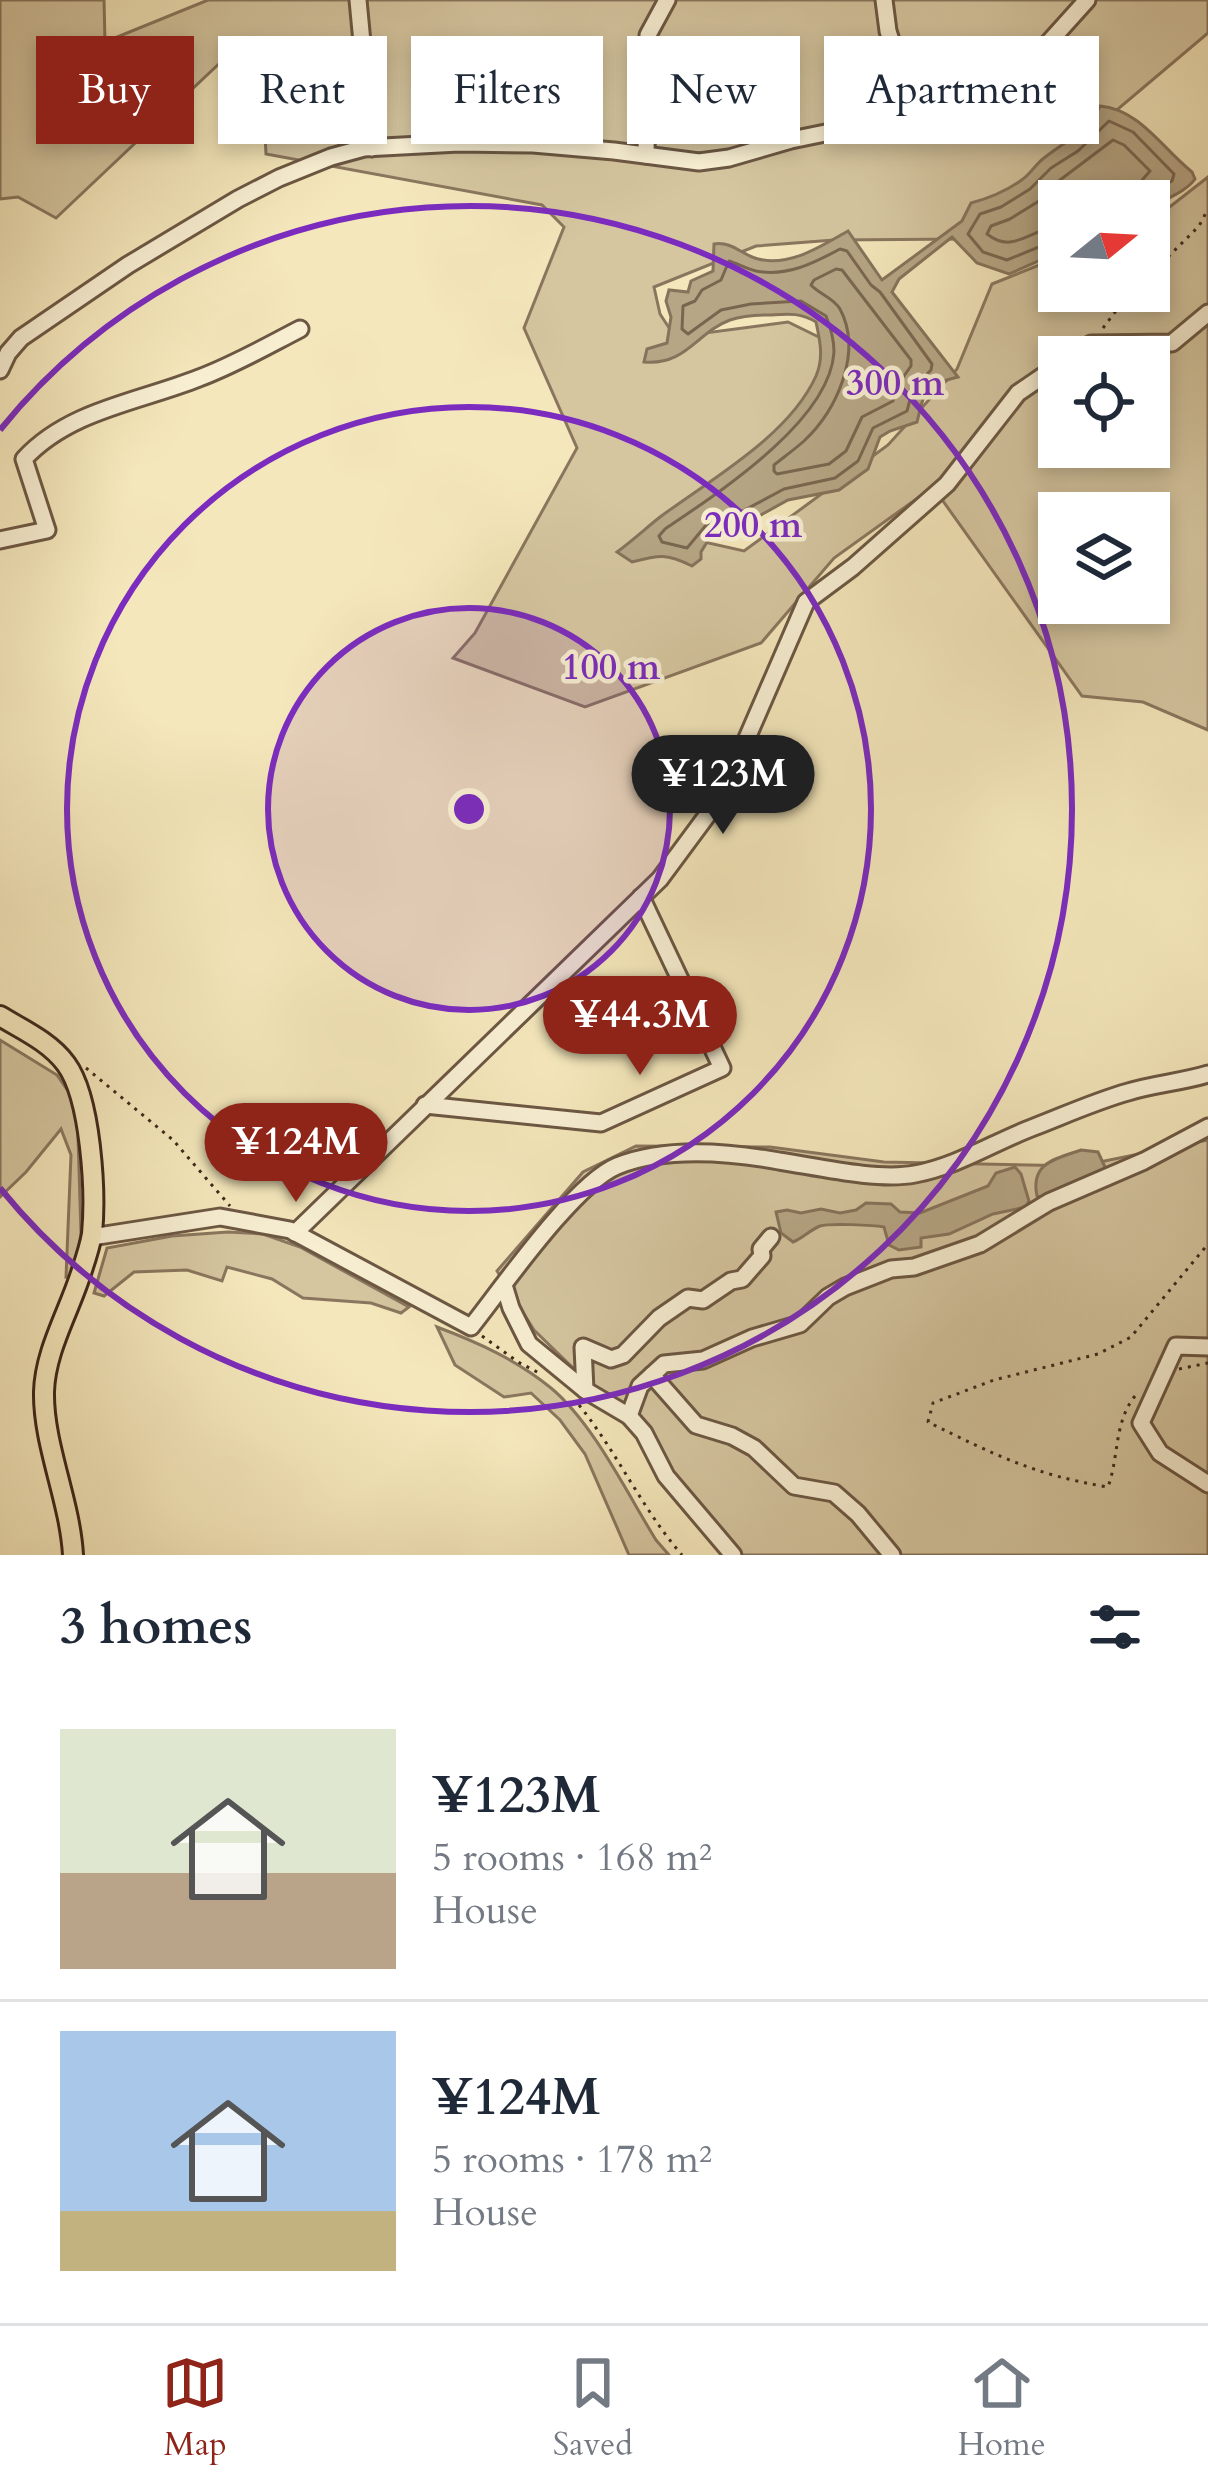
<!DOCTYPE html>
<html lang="en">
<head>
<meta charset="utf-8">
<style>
  :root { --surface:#fff; --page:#f2f2f3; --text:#1f2937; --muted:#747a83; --line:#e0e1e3; --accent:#8f2418 }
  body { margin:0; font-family:Cardo,serif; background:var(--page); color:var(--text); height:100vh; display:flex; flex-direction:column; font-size:45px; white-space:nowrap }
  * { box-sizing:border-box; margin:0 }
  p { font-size:39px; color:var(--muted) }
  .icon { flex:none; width:66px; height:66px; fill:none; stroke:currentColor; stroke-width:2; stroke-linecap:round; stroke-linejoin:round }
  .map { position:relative; height:1555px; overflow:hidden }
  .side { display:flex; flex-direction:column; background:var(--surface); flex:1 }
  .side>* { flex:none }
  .guide { position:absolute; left:36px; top:36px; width:1137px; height:108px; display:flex; gap:24px }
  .needle { width:78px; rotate:72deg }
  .tools { position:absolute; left:1038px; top:180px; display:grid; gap:24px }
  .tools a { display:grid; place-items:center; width:132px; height:132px; border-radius:0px; background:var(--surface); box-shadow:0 6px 18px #0003; font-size:60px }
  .price { position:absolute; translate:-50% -102px; padding:0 27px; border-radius:42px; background:var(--accent); color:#fff; font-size:39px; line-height:78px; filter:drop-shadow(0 3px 6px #0008) }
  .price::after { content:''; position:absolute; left:50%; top:72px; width:36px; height:27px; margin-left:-18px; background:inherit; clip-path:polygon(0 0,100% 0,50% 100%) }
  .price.selected { background:#222; color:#fff }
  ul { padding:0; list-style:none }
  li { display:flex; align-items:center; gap:36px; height:300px; padding:0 60px }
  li+li { border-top:3px solid var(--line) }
  li span { display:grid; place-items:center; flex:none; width:336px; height:240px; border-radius:0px; color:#555 }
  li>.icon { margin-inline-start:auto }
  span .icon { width:144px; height:144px; fill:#fffc; stroke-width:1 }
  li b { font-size:51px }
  h2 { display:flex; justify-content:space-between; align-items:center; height:144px; padding:0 60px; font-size:51px }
  .tag { padding:0 42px; border-radius:0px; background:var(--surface); box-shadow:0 6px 18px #0003; font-size:42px; line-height:108px }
  .tag.selected { background:var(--accent); color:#fff }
  .tabs { display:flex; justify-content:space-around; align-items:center; height:168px; border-top:3px solid var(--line); background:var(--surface); font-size:33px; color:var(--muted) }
  .tabs a { display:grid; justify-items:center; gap:6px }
  .tabs .selected { color:var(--accent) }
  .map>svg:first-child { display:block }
</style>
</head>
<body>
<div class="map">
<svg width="1208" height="1555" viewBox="0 0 1208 1555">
  <rect width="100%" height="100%" fill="#f4e7bb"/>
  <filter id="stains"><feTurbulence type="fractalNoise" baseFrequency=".00167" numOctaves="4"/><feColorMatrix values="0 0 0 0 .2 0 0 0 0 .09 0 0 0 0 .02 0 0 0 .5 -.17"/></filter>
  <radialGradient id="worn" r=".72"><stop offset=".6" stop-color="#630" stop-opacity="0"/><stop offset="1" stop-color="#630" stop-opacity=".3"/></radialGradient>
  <g fill="#d5c6a0" stroke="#8a765e" stroke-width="3" fill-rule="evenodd">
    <path d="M0,0H104L105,42L208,0H1208V33L964,239L834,240L756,246L654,287L660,314L675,337L788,322L831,343L812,427L664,533L744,551L888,445L957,369L992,284L1059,257V291H1149V219L1162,213L1208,177V730L1143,702L1082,696L933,487L834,558L761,643L585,707L453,658L475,633L577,448L524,328L564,227L542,205L266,154L264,114L242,42L56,218L18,197L0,199ZM1059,357H1149V447H1059ZM1059,513H1149V603H1059Z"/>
    <polygon points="0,1040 57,1075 77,1104 81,1234 74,1276 66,1277 71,1155 61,1129 26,1172 0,1197"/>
    <polygon points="1208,1140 1208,1555 740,1555 639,1432 534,1330 497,1271 583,1172 636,1146 770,1147 884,1162 1080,1166"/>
    <polygon points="228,1232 263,1234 300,1247 409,1307 401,1313 371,1303 303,1298 272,1279 227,1267 222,1281 187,1270 134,1272 104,1296 94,1293 107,1248 172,1236"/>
    <path d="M437,1327C477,1342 517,1360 551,1388C593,1423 627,1493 656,1540L669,1555H629L585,1454L560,1420L531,1393L504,1397L455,1365Z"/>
  </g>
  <g fill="#b6a685" stroke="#86735b" stroke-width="3">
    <path d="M1100,106C1139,109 1163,149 1192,172L1195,179C1185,193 1163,199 1149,210V201H1059V252L1009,274L977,263L952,237L899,279L892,292L958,377C925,385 925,389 917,422L890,431L880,437L868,469L839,490L788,500L730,532L712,534L701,552V559L692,566C666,553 659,555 632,562L617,552C632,541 645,529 660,517C711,479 789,436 816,376C824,357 820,341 816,322C799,312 788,314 769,315C756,315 742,316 730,320C697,332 686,366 644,362L647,349L667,343L671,317L666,301L669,290L688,292L691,281L713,271L714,244C732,241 742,255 758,259C790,267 821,246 848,231L882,280L962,221L971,203C990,198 1007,191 1023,179C1031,173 1036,164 1044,158C1065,141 1088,132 1100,106Z"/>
    <path d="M1081,1150L1098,1152L1105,1167L1102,1174L1043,1198L1037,1196C1030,1163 1055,1159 1081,1150Z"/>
    <path d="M1015,1167L1021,1174L1029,1201L1026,1207L993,1214L949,1234L921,1238V1247L899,1250L889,1245L884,1227C873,1225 830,1223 820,1226C810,1230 803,1238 793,1242L781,1233L776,1212L787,1210L801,1213L821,1209L840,1213L856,1210L866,1203L891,1204L900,1212L920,1213L988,1186L996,1173Z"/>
  </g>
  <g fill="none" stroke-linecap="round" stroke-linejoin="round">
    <g stroke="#7a6650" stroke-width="3">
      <path d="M1059,227C1028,229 1014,255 987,234L991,226L1010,219L1039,201L1060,180L1113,140L1124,145L1150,171L1124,201"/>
      <polyline points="1059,242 1051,242 1007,260 983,252 968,234 980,214 1001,207 1030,189 1051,168 1078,151 1109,121 1133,132 1174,174 1172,181 1158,188 1141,201"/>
      <path d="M840,249L847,251L871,285L880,292L932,364L931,370L913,388L907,411L873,428L858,461L835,478L784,489L726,520L707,524L687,548L662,542L659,536L665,529C718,493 830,421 834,352C834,340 830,326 826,316L801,301L751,304L721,310L688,334L682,329L683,306L695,301L702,290L721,280L729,261C738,264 747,269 756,271C787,277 814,263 840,249Z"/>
      <path d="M836,269L842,270L911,360V366L899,383L893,401L862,417L846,451L829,464L777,474L774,471V465C784,457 795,449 804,441C837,410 863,352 840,309C834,298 819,294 811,285L814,280Z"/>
    </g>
    <defs>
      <g id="minor">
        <polyline points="358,0 372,148"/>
        <polyline points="884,0 888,31 914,114"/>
        <polyline points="646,155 648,35 667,0"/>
        <polyline points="1071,357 1091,344 1172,343 1208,313"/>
        <polyline points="0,370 8,353 21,338 128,265 238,199 279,178 331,157 364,148 459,143 533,144 614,151 699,162 729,158 791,140 943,109 995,92 1024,70 1087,0"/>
        <path d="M0,540L47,530L24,459C69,410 139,402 199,378C234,365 267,346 300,329"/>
        <polyline points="425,1105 601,1123 722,1068 641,897"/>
        <polyline points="295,1233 660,879 717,802 728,782 806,602 853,567 947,484 1018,393 1059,365"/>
        <path d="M92,1237L220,1217L290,1230L471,1327C502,1288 574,1184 617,1166C666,1146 729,1152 779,1161C818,1167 877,1181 915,1174C958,1166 994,1142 1034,1127C1065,1115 1096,1101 1128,1092C1154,1084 1182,1082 1208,1074"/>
        <polyline points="504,1285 511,1308 529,1344 585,1390 629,1416 644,1433 666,1476 733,1555"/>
        <polyline points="1208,1347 1176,1346 1141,1423 1160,1453 1208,1484"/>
        <polyline points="652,1375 696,1425 732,1436 754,1448 794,1486 834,1493 858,1514 892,1555"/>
        <polyline points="585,1390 583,1347 611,1359 623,1355 659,1318 688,1298 703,1300 731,1281 742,1279 762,1256 761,1249 771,1237"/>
        <polyline points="629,1416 640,1386 664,1364 703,1360 752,1338 800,1324 828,1297 845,1287 891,1269 914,1267 980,1244 1049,1202 1144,1161 1208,1127"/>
      </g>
      <path id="major" d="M0,1016C23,1030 50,1042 66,1064C91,1098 96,1192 92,1234C90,1246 86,1258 82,1270C70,1310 45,1350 44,1392C43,1444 70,1501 73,1555"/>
    </defs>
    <use href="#minor" stroke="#6c5743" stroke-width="21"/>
    <use href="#major" stroke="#3f271b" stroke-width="24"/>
    <g stroke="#3f271b" stroke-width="3" stroke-dasharray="3 6" stroke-linecap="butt">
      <polyline points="1149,276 1199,226 1208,209"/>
      <polyline points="1103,328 1131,291"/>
      <polyline points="86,1068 173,1140 230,1206"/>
      <polyline points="482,1336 518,1362 539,1373"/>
      <polyline points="1179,1369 1208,1363"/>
      <path d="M1135,1396C1114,1422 1119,1457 1108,1487C1034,1475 993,1454 928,1422L933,1403L994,1380L1098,1354L1131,1337L1208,1244"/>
      <path d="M579,1405C617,1452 642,1509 682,1555"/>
    </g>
    <use href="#minor" stroke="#f8efd3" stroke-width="15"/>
    <use href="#major" stroke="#f4e7bb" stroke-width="18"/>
  </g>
  <circle cx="469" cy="809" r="201" fill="#7b2cbf" fill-opacity=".12"/>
  <g fill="none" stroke="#7b2cbf" stroke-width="6">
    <circle cx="469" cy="809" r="201"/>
    <circle cx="469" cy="809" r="402"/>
    <path d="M0 430A603 603 0 1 1 0 1188"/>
  </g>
  <circle cx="469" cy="809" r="18" fill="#7b2cbf" stroke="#f8efd3" stroke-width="6"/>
  <g font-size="36" text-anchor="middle" font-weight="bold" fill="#7b2cbf" stroke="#f8efd3" stroke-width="9" stroke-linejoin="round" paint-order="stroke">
    <text x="895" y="395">300 m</text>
    <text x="753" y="537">200 m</text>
    <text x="611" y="679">100 m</text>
  </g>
  <rect width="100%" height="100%" filter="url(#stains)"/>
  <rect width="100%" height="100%" fill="url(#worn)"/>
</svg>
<div class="tools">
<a><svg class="needle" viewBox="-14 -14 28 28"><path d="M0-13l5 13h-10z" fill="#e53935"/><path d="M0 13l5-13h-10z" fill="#747a83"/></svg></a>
<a><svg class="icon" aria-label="locate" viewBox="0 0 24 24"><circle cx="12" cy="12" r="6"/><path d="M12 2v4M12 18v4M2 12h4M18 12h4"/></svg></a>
<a><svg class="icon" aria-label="layers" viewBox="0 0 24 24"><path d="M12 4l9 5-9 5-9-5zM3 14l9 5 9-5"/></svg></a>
</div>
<b class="price selected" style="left:723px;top:837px">¥123M</b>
<b class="price" style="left:640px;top:1078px">¥44.3M</b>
<b class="price" style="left:296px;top:1205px">¥124M</b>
<div class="guide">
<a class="tag selected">Buy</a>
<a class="tag">Rent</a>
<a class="tag">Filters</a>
<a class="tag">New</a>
<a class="tag">Apartment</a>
</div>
</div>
<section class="side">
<h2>3 homes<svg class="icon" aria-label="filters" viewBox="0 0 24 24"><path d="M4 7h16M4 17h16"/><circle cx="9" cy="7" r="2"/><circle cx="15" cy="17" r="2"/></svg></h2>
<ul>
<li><span style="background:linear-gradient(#dfe7d0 60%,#b9a48a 0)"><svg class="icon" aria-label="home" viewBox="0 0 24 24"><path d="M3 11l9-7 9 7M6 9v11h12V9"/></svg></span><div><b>¥123M</b><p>5 rooms · 168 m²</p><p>House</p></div></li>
<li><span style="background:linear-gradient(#a9c7e8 75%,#c2b280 0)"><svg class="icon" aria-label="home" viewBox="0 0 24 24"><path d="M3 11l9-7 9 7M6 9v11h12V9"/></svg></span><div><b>¥124M</b><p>5 rooms · 178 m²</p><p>House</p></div></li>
</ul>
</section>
<nav class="tabs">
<a class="selected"><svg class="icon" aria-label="map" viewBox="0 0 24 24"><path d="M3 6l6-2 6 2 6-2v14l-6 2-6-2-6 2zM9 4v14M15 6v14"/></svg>Map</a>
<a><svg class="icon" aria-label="saved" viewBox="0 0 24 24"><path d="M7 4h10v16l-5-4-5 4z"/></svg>Saved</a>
<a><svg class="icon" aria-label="home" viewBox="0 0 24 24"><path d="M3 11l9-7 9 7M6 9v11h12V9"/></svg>Home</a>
</nav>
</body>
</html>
